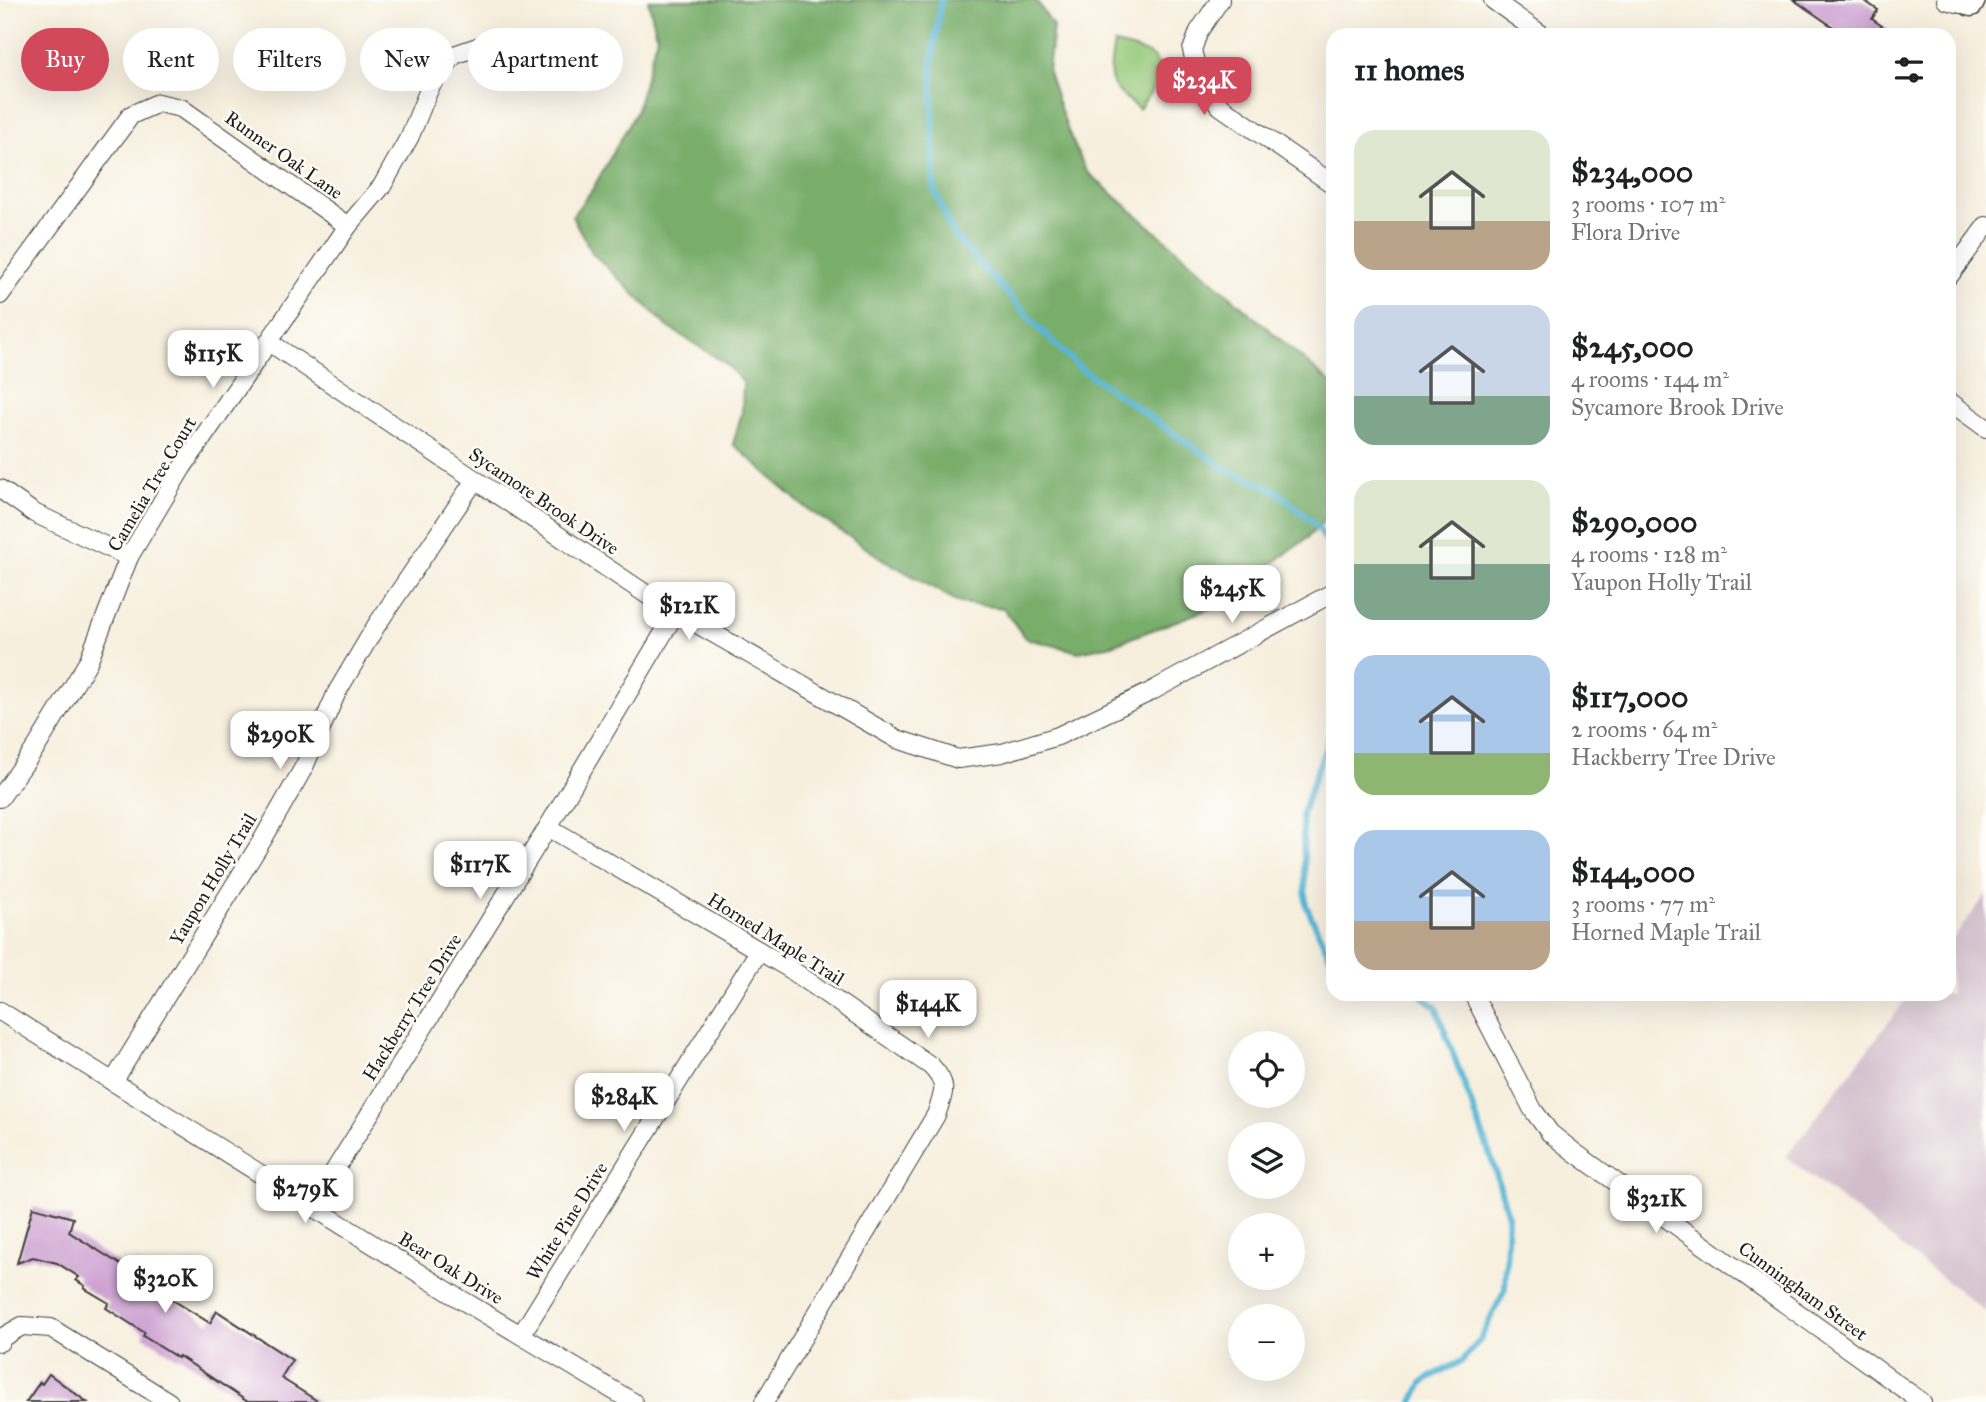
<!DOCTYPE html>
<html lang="en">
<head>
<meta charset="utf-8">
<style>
  :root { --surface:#fff; --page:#f2f2f2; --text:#202124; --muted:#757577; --accent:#d1495b }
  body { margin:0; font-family:"IM FELL Great Primer",serif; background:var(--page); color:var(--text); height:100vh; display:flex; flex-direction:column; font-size:26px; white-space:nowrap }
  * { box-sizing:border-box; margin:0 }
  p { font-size:23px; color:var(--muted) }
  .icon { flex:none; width:38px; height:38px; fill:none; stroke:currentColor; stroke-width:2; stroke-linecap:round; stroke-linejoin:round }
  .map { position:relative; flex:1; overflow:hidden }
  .side { position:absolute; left:1326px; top:28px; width:630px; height:973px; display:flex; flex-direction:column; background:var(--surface); border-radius:21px; box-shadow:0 7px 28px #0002 }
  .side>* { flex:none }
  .banner { position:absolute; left:21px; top:28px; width:665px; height:63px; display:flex; gap:14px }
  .tools { position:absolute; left:1228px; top:1031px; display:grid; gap:14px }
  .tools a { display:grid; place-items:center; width:77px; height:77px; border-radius:50%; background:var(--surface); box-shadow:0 7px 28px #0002; font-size:35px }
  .price { position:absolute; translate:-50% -60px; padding:0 16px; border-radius:14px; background:#fff; color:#222; font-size:23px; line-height:46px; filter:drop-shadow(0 2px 4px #0008) }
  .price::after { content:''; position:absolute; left:50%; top:42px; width:21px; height:16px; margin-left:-10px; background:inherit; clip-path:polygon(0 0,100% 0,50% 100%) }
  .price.current { background:var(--accent); color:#fff }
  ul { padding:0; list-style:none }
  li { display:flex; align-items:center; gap:21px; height:175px; padding:0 28px }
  li span { display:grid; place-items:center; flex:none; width:196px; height:140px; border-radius:21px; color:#555 }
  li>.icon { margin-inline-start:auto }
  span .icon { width:84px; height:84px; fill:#fffc; stroke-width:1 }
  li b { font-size:30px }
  h2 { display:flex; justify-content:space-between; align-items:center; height:84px; padding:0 28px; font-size:30px }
  .tag { padding:0 24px; border-radius:32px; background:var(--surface); box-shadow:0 7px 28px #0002; font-size:24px; line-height:63px }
  .tag.current { background:var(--accent); color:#fff }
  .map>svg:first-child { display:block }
</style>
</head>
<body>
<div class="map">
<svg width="1986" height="1402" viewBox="0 0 1986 1402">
  <rect width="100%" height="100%" fill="#fdfcf7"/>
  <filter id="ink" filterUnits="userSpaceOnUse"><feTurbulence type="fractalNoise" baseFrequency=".0143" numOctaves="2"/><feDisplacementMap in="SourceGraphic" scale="14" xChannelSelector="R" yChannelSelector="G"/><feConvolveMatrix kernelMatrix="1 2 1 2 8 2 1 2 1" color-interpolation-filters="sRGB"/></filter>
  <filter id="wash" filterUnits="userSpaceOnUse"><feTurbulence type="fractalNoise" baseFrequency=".00686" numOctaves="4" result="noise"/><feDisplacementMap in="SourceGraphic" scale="28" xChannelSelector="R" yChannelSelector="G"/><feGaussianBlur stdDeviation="1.57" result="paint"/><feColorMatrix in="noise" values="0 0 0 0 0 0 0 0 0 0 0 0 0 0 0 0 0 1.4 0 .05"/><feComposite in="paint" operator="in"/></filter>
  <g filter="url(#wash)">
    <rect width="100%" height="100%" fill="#f7efde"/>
    <polygon fill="#d1bdcb" points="1986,895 1986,1312 1786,1157 1910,994 1950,994 1950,943"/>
    <path fill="#96c97a" stroke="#59724b" stroke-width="2" d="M1114,44C1167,54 1171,66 1139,109C1108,85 1107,82 1114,44Z"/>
    <polygon fill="#78ad6a" stroke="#4a6443" stroke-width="2" points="648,0 1036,0 1053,26 1048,72 1068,131 1086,171 1333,385 1333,512 1306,539 1211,608 1112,645 1079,652 1025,638 1003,608 960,603 884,560 803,506 733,444 742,412 743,382 725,363 668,327 592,253 572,216 592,190 636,112 657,36"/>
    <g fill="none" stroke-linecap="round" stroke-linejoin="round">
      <g stroke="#56b6d5" stroke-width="6">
        <polyline points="941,0 932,63 934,189 953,234 1038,327 1080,368 1225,469 1276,490 1317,526 1334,554"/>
        <polyline points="1334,724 1302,813 1306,905 1334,966"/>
        <polyline points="1413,1402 1422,1383 1436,1374 1462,1361 1480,1340 1505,1289 1508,1216 1493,1163 1436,1007 1419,994"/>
      </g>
    </g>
    <g id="blocks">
      <g fill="#c795cd">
        <polygon points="1794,0 1863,0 1878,10 1872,19 1895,35 1827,35 1833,27"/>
        <polygon points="33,1207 73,1218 69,1232 129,1270 135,1262 169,1283 163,1294 210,1323 217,1311 292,1360 281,1378 319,1402 248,1402 179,1356 178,1358 143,1336 145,1333 106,1308 109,1303 84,1288 85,1286 76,1280 79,1277 57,1263 33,1257 17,1263"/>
        <polygon points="49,1374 87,1402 26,1402 40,1382 42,1384"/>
      </g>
    </g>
  </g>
  <g filter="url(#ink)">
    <use href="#blocks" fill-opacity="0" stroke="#3d3c39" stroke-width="2"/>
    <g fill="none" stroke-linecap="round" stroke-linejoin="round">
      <defs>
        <g id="street">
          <polyline points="1220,0 1199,31 1192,50 1196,66 1205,87 1220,106 1334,185"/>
          <polyline points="1493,0 1542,35"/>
          <polyline points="1946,0 1961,4 1971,4"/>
          <polyline points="1950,275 1986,226"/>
          <polyline points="0,295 131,115 158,103 181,108 348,226"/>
          <polyline points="269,342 652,598 897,739 958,759 1002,753 1058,736 1150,692 1334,592"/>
          <polyline points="1950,402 1986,428"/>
          <polyline points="0,489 34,513 129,557"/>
          <polyline points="0,798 37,746 88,662 129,557 182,468 348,226 382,186 410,136 430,87 454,55 486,44"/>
          <path d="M548,827L790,969L931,1066C949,1085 944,1092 936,1115L764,1402"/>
          <polyline points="1473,994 1533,1110 1550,1133 1574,1152 1922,1402"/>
          <polyline points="0,1011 457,1297 633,1402"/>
          <polyline points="113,1082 263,839 304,767 337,692 376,626 475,480"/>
          <polyline points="312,1207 548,827 676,612"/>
          <polyline points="521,1335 759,951"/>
          <polyline points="0,1342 3,1337 22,1326 51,1328 169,1402"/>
        </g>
        <polyline id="secondary" points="1971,4 1973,0"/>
      </defs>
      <use href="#street" stroke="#3d3c39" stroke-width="20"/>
      <use href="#secondary" stroke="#3d3c39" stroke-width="27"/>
      <use href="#street" stroke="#fff" stroke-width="18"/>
      <use href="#secondary" stroke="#fff" stroke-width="24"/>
    </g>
  </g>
  <g text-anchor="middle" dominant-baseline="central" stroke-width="5" stroke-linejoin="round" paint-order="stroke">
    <g font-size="19" fill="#1c1c1c" stroke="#fdfcf7">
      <text transform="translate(284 155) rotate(35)">Runner Oak Lane</text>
      <text transform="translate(152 484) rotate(-59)">Camelia Tree Court</text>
      <text transform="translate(544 501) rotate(34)">Sycamore Brook Drive</text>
      <text transform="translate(213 879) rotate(-59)">Yaupon Holly Trail</text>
      <text transform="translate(776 939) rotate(32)">Horned Maple Trail</text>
      <text transform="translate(412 1007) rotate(-58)">Hackberry Tree Drive</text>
      <text transform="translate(567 1221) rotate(-58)">White Pine Drive</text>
      <text transform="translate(451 1268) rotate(32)">Bear Oak Drive</text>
      <text transform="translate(1803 1291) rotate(36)">Cunningham Street</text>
    </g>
  </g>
</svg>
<div class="tools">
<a><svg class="icon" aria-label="locate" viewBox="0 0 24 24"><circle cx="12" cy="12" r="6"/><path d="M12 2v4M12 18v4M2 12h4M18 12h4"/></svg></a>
<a><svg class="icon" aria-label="layers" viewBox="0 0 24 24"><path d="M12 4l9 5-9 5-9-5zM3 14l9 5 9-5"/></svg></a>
<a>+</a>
<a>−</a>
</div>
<b class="price current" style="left:1204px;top:117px">$234K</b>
<b class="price" style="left:213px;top:390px">$115K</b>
<b class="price" style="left:1232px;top:625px">$245K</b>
<b class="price" style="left:689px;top:642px">$121K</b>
<b class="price" style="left:280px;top:771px">$290K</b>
<b class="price" style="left:480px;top:901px">$117K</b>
<b class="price" style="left:928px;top:1040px">$144K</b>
<b class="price" style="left:624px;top:1133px">$284K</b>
<b class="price" style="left:305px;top:1225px">$279K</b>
<b class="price" style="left:1656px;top:1235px">$321K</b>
<b class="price" style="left:165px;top:1315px">$320K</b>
<div class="banner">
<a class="tag current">Buy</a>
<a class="tag">Rent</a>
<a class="tag">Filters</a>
<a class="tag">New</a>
<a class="tag">Apartment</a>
</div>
<section class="side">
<h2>11 homes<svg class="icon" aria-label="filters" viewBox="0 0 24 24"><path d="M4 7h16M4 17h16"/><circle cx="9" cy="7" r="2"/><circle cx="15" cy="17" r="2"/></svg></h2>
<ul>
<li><span style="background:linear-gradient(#dfe7d0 65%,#b9a48a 0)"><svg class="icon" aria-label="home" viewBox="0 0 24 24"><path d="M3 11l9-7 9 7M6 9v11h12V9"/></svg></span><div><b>$234,000</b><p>3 rooms · 107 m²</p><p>Flora Drive</p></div></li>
<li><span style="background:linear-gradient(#c9d6e8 65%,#7fa58c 0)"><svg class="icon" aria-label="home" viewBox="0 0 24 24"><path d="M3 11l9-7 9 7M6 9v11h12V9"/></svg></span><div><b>$245,000</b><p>4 rooms · 144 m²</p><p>Sycamore Brook Drive</p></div></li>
<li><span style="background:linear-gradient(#dfe7d0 60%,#7fa58c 0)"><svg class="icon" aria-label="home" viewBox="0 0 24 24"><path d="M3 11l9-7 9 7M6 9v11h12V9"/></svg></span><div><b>$290,000</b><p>4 rooms · 128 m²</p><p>Yaupon Holly Trail</p></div></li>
<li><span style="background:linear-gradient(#a9c7e8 70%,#8fb573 0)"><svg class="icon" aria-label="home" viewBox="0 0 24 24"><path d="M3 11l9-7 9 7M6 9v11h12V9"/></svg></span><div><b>$117,000</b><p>2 rooms · 64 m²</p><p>Hackberry Tree Drive</p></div></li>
<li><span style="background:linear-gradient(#a9c7e8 65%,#b9a48a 0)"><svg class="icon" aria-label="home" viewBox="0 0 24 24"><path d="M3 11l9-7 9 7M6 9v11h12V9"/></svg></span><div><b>$144,000</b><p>3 rooms · 77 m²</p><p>Horned Maple Trail</p></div></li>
</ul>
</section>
</div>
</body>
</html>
